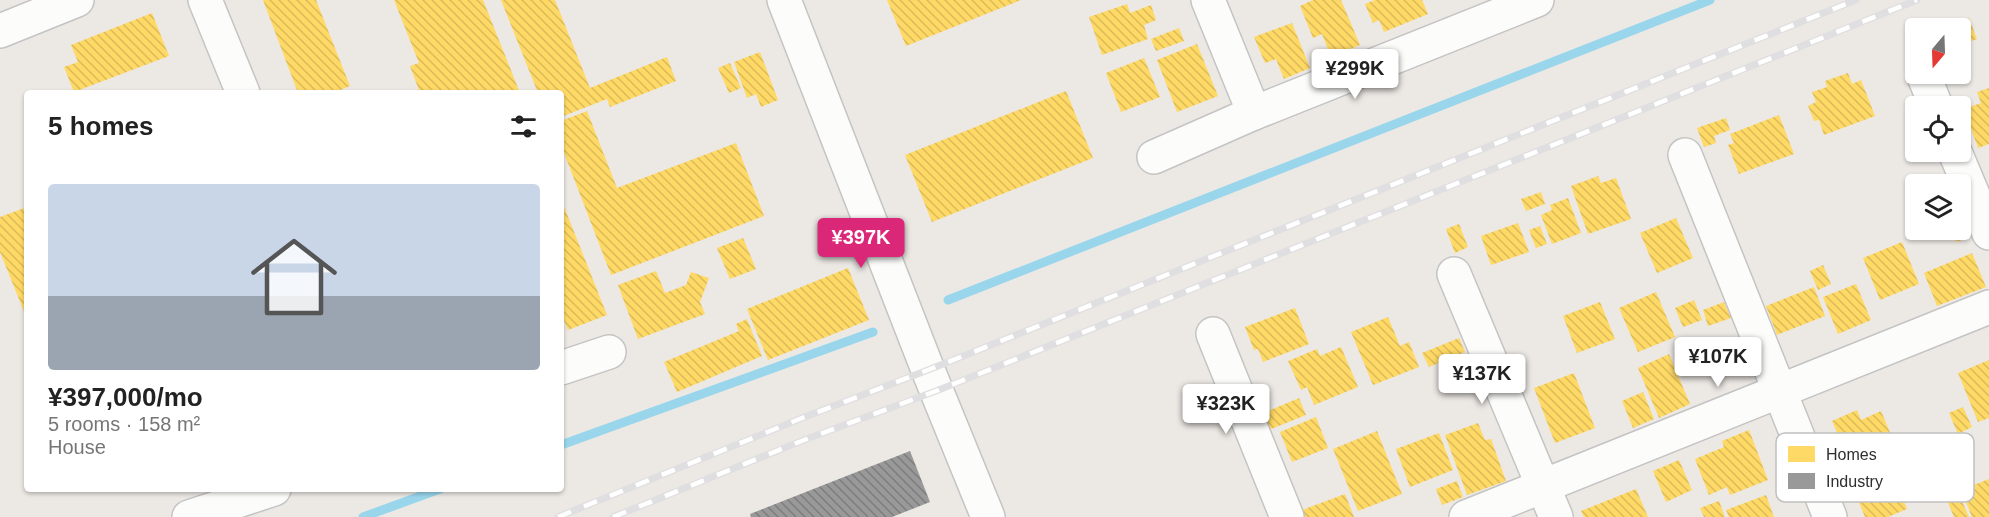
<!DOCTYPE html>
<html lang="en">
<head>
<meta charset="utf-8">
<style>
  :root { --surface:#fff; --page:#f2f2f2; --text:#222; --muted:#767676; --line:#e0e0e0; --accent:#db2777 }
  body { margin:0; font-family:Helvetica,sans-serif; background:var(--page); color:var(--text); height:100vh; display:flex; flex-direction:column; font-size:22px; white-space:nowrap }
  * { box-sizing:border-box; margin:0 }
  p { font-size:20px; color:var(--muted) }
  .icon { flex:none; width:33px; height:33px; fill:none; stroke:currentColor; stroke-width:2; stroke-linecap:round; stroke-linejoin:round }
  .map { position:relative; flex:1; overflow:hidden }
  .side { position:absolute; left:24px; top:90px; width:540px; height:402px; display:flex; flex-direction:column; background:var(--surface); border-radius:6px; box-shadow:0 2px 4px #0004 }
  .side>* { flex:none }
  .needle { width:39px; rotate:199deg }
  .buttons { position:absolute; left:1905px; top:18px; display:grid; gap:12px }
  .buttons a { display:grid; place-items:center; width:66px; height:66px; border-radius:6px; background:var(--surface); box-shadow:0 2px 4px #0004; font-size:30px }
  .price { position:absolute; translate:-50% -51px; padding:0 14px; border-radius:6px; background:#fff; color:#222; font-size:20px; line-height:39px; filter:drop-shadow(0 2px 3px #0008) }
  .price::after { content:''; position:absolute; left:50%; top:36px; width:18px; height:14px; margin-left:-9px; background:inherit; clip-path:polygon(0 0,100% 0,50% 100%) }
  .price.on { background:var(--accent); color:#fff }
  ul { padding:0; list-style:none }
  li { display:grid; align-content:center; gap:12px; height:318px; padding:0 24px }
  li+li { border-top:2px solid var(--line) }
  li span { display:grid; place-items:center; height:186px; border-radius:6px; color:#555 }
  li>.icon { margin-inline-start:auto }
  span .icon { width:108px; height:108px; fill:#fffc; stroke-width:1 }
  li b { font-size:26px }
  h2 { display:flex; justify-content:space-between; align-items:center; height:72px; padding:0 24px; font-size:26px }
  .map>svg:first-child { display:block }
</style>
</head>
<body>
<div class="map">
<svg width="1989" height="517" viewBox="0 0 1989 517">
  <defs>
    <pattern id="homes-back-hatch" width="6" height="6" patternUnits="userSpaceOnUse" patternTransform="scale(1.5)"><rect width="6" height="6" fill="#ffd966"/><path d="M-1 5l2 2M0 0l6 6M5-1l2 2" fill="none" stroke="#dbbb59"/></pattern>
    <pattern id="industry-back-hatch" width="6" height="6" patternUnits="userSpaceOnUse" patternTransform="scale(1.5)"><rect width="6" height="6" fill="#999"/><path d="M-1 5l2 2M0 0l6 6M5-1l2 2" fill="none" stroke="#7d7d7d"/></pattern>
  </defs>
  <rect width="100%" height="100%" fill="#ece8e4"/>
  <g fill="url(#homes-back-hatch)">
    <polygon points="263,0 316,0 350,86 333,93 298,93"/>
    <polygon points="394,0 483,0 520,93 420,93 410,66 419,63"/>
    <polygon points="501,0 555,0 590,88 667,57 676,81 610,107 607,99 561,117 561,93 538,93"/>
    <polygon points="887,0 1021,0 906,46"/>
    <polygon points="1313,0 1341,0 1360,45 1331,57 1322,34 1313,38 1300,6"/>
    <polygon points="1375,0 1422,0 1428,14 1384,32 1379,20 1373,23 1365,4"/>
    <polygon points="1127,4 1130,13 1151,5 1156,20 1144,25 1148,39 1102,55 1089,17"/>
    <polygon points="152,13 169,56 74,92 64,67 78,62 71,45"/>
    <polygon points="1969,18 1977,39 1960,45 1960,28 1942,28"/>
    <polygon points="1292,23 1310,68 1284,79 1276,59 1265,63 1254,37"/>
    <polygon points="1179,28 1184,41 1156,51 1151,39"/>
    <polygon points="1197,44 1218,96 1177,112 1157,60"/>
    <polygon points="760,52 778,100 761,107 756,94 747,98 734,62"/>
    <polygon points="1144,58 1160,97 1121,112 1106,73"/>
    <polygon points="730,63 741,88 729,93 718,68"/>
    <polygon points="1848,73 1852,84 1861,80 1875,116 1824,135 1819,120 1814,121 1808,106 1816,102 1812,92 1827,87 1825,81"/>
    <polygon points="1989,88 1989,144 1978,148 1964,109 1981,103 1977,92"/>
    <polygon points="1066,91 1093,158 932,222 905,155"/>
    <polygon points="587,111 617,188 736,143 764,216 611,275 561,145 561,121"/>
    <polygon points="1779,115 1794,154 1739,174 1728,145 1734,143 1730,134"/>
    <polygon points="1726,118 1730,130 1714,136 1716,143 1704,147 1697,128"/>
    <polygon points="1598,176 1601,183 1616,178 1631,219 1588,234 1571,186"/>
    <polygon points="1541,192 1545,204 1526,211 1521,199"/>
    <polygon points="1568,198 1581,233 1552,244 1541,215 1552,210 1550,205"/>
    <polygon points="561,199 607,315 568,330 561,313"/>
    <polygon points="27,207 27,319 0,252 0,217"/>
    <polygon points="1960,213 1970,237 1956,242 1952,230 1960,230"/>
    <polygon points="1676,218 1693,258 1657,273 1640,233"/>
    <polygon points="1518,223 1529,252 1491,265 1481,236"/>
    <polygon points="1459,224 1468,247 1455,253 1446,229"/>
    <polygon points="1540,226 1547,244 1536,248 1529,230"/>
    <polygon points="743,238 756,269 730,279 717,248"/>
    <polygon points="1902,242 1919,284 1880,300 1863,258"/>
    <polygon points="1972,253 1986,287 1937,306 1924,273"/>
    <polygon points="1823,265 1831,284 1818,290 1810,271"/>
    <polygon points="848,268 869,320 768,360 747,309"/>
    <polygon points="656,271 665,293 686,285 691,272 709,278 700,302 705,314 638,339 618,285"/>
    <polygon points="1856,284 1871,320 1838,334 1823,297"/>
    <polygon points="1814,287 1825,316 1777,335 1766,306"/>
    <polygon points="1656,292 1675,337 1638,352 1619,308"/>
    <polygon points="1694,300 1702,320 1683,327 1675,308"/>
    <polygon points="1600,302 1615,339 1577,353 1563,316"/>
    <polygon points="1724,302 1731,318 1708,326 1703,310"/>
    <polygon points="1295,308 1309,344 1263,362 1258,349 1254,350 1245,327"/>
    <polygon points="1388,317 1400,346 1409,342 1419,367 1373,385 1351,332"/>
    <polygon points="747,319 762,356 677,392 664,362 739,331 736,324"/>
    <polygon points="1459,338 1465,352 1429,367 1422,353"/>
    <polygon points="1341,347 1358,387 1314,405 1307,387 1301,390 1288,361 1317,349 1320,356"/>
    <polygon points="1669,354 1690,404 1659,418 1638,368"/>
    <polygon points="1989,360 1989,418 1978,422 1958,373"/>
    <polygon points="1574,373 1595,428 1555,443 1534,388"/>
    <polygon points="1643,392 1654,419 1633,428 1622,401"/>
    <polygon points="1299,398 1306,415 1266,431 1259,415"/>
    <polygon points="1963,407 1972,427 1958,434 1949,413"/>
    <polygon points="1857,410 1861,420 1881,411 1894,442 1856,458 1852,448 1845,451 1832,421"/>
    <polygon points="1316,417 1328,448 1292,462 1280,432"/>
    <polygon points="1478,423 1485,440 1491,439 1506,481 1467,495 1445,435"/>
    <polygon points="1749,430 1768,480 1730,495 1727,487 1709,495 1695,459 1724,447 1722,441"/>
    <polygon points="1377,431 1402,494 1358,511 1333,449"/>
    <polygon points="1439,433 1453,470 1410,487 1396,449"/>
    <polygon points="1874,456 1881,473 1891,469 1907,509 1888,517 1865,517 1845,468"/>
    <polygon points="1679,460 1692,490 1666,502 1653,471"/>
    <polygon points="1989,479 1989,517 1972,517 1961,490"/>
    <polygon points="1457,481 1463,497 1442,505 1436,489"/>
    <polygon points="1953,481 1969,517 1954,517 1941,486"/>
    <polygon points="1636,489 1648,517 1584,517 1581,511"/>
    <polygon points="1345,494 1354,517 1305,517 1302,510"/>
    <polygon points="1766,495 1774,517 1729,517 1726,510"/>
    <polygon points="1719,501 1725,517 1704,517 1700,508"/>
  </g>
  <polygon fill="url(#industry-back-hatch)" points="910,451 930,502 892,517 751,517 750,514"/>
  <g fill="none" stroke-linecap="round" stroke-linejoin="round">
    <g stroke="#99d6ec" stroke-width="9">
      <polyline points="948,300 1710,0"/>
      <polyline points="561,445 873,332"/>
      <polyline points="363,517 440,489"/>
    </g>
    <defs>
      <g id="minor">
        <polyline points="205,0 243,93"/>
        <polyline points="784,0 928,370 988,517"/>
        <polyline points="1208,0 1254,113"/>
        <polyline points="0,31 77,0"/>
        <polyline points="1923,74 1936,106"/>
        <polyline points="1955,152 1989,233"/>
        <polyline points="1685,155 1830,517"/>
        <polyline points="1154,157 1254,113 1537,0"/>
        <polyline points="1454,274 1556,517"/>
        <polyline points="1213,334 1287,517"/>
        <polyline points="561,368 609,352"/>
        <polyline points="189,517 274,489"/>
        <polyline points="1466,517 1989,307"/>
      </g>
    </defs>
    <use href="#minor" stroke="#c5c4c5" stroke-width="36"/>
    <use href="#minor" stroke="#fcfcfb" stroke-width="33"/>
    <defs>
      <g id="rail">
        <polyline points="558,517 802,418 928,370 1856,0"/>
        <polyline points="613,517 804,440 936,391 1917,0"/>
      </g>
    </defs>
    <use href="#rail" stroke="#dfdfe1" stroke-width="7"/>
    <use href="#rail" stroke="#fff" stroke-width="4.5" stroke-dasharray="14" stroke-linecap="butt"/>
  </g>
  <rect x="1776" y="433" width="198" height="69" rx="9" fill="#fff" stroke="#c0c0c0" stroke-width="1.5"/>
  <rect x="1788" y="446" width="27" height="16" fill="#ffd966"/>
  <rect x="1788" y="473" width="27" height="16" fill="#999"/>
  <g font-size="16" fill="#2e2e2e">
    <text x="1826" y="460">Homes</text>
    <text x="1826" y="487">Industry</text>
  </g>
</svg>
<div class="buttons">
<a><svg class="needle" viewBox="-14 -14 28 28"><path d="M0-13l5 13h-10z" fill="#e53935"/><path d="M0 13l5-13h-10z" fill="#767676"/></svg></a>
<a><svg class="icon" aria-label="locate" viewBox="0 0 24 24"><circle cx="12" cy="12" r="6"/><path d="M12 2v4M12 18v4M2 12h4M18 12h4"/></svg></a>
<a><svg class="icon" aria-label="layers" viewBox="0 0 24 24"><path d="M12 4l9 5-9 5-9-5zM3 14l9 5 9-5"/></svg></a>
</div>
<b class="price" style="left:1355px;top:100px">¥299K</b>
<b class="price on" style="left:861px;top:269px">¥397K</b>
<b class="price" style="left:1718px;top:388px">¥107K</b>
<b class="price" style="left:1482px;top:405px">¥137K</b>
<b class="price" style="left:1226px;top:435px">¥323K</b>
<section class="side">
<h2>5 homes<svg class="icon" aria-label="filters" viewBox="0 0 24 24"><path d="M4 7h16M4 17h16"/><circle cx="9" cy="7" r="2"/><circle cx="15" cy="17" r="2"/></svg></h2>
<ul>
<li><span style="background:linear-gradient(#c9d6e8 60%,#9aa5b1 0)"><svg class="icon" aria-label="home" viewBox="0 0 24 24"><path d="M3 11l9-7 9 7M6 9v11h12V9"/></svg></span><div><b>¥397,000/mo</b><p>5 rooms · 158 m²</p><p>House</p></div></li>
</ul>
</section>
</div>
</body>
</html>
